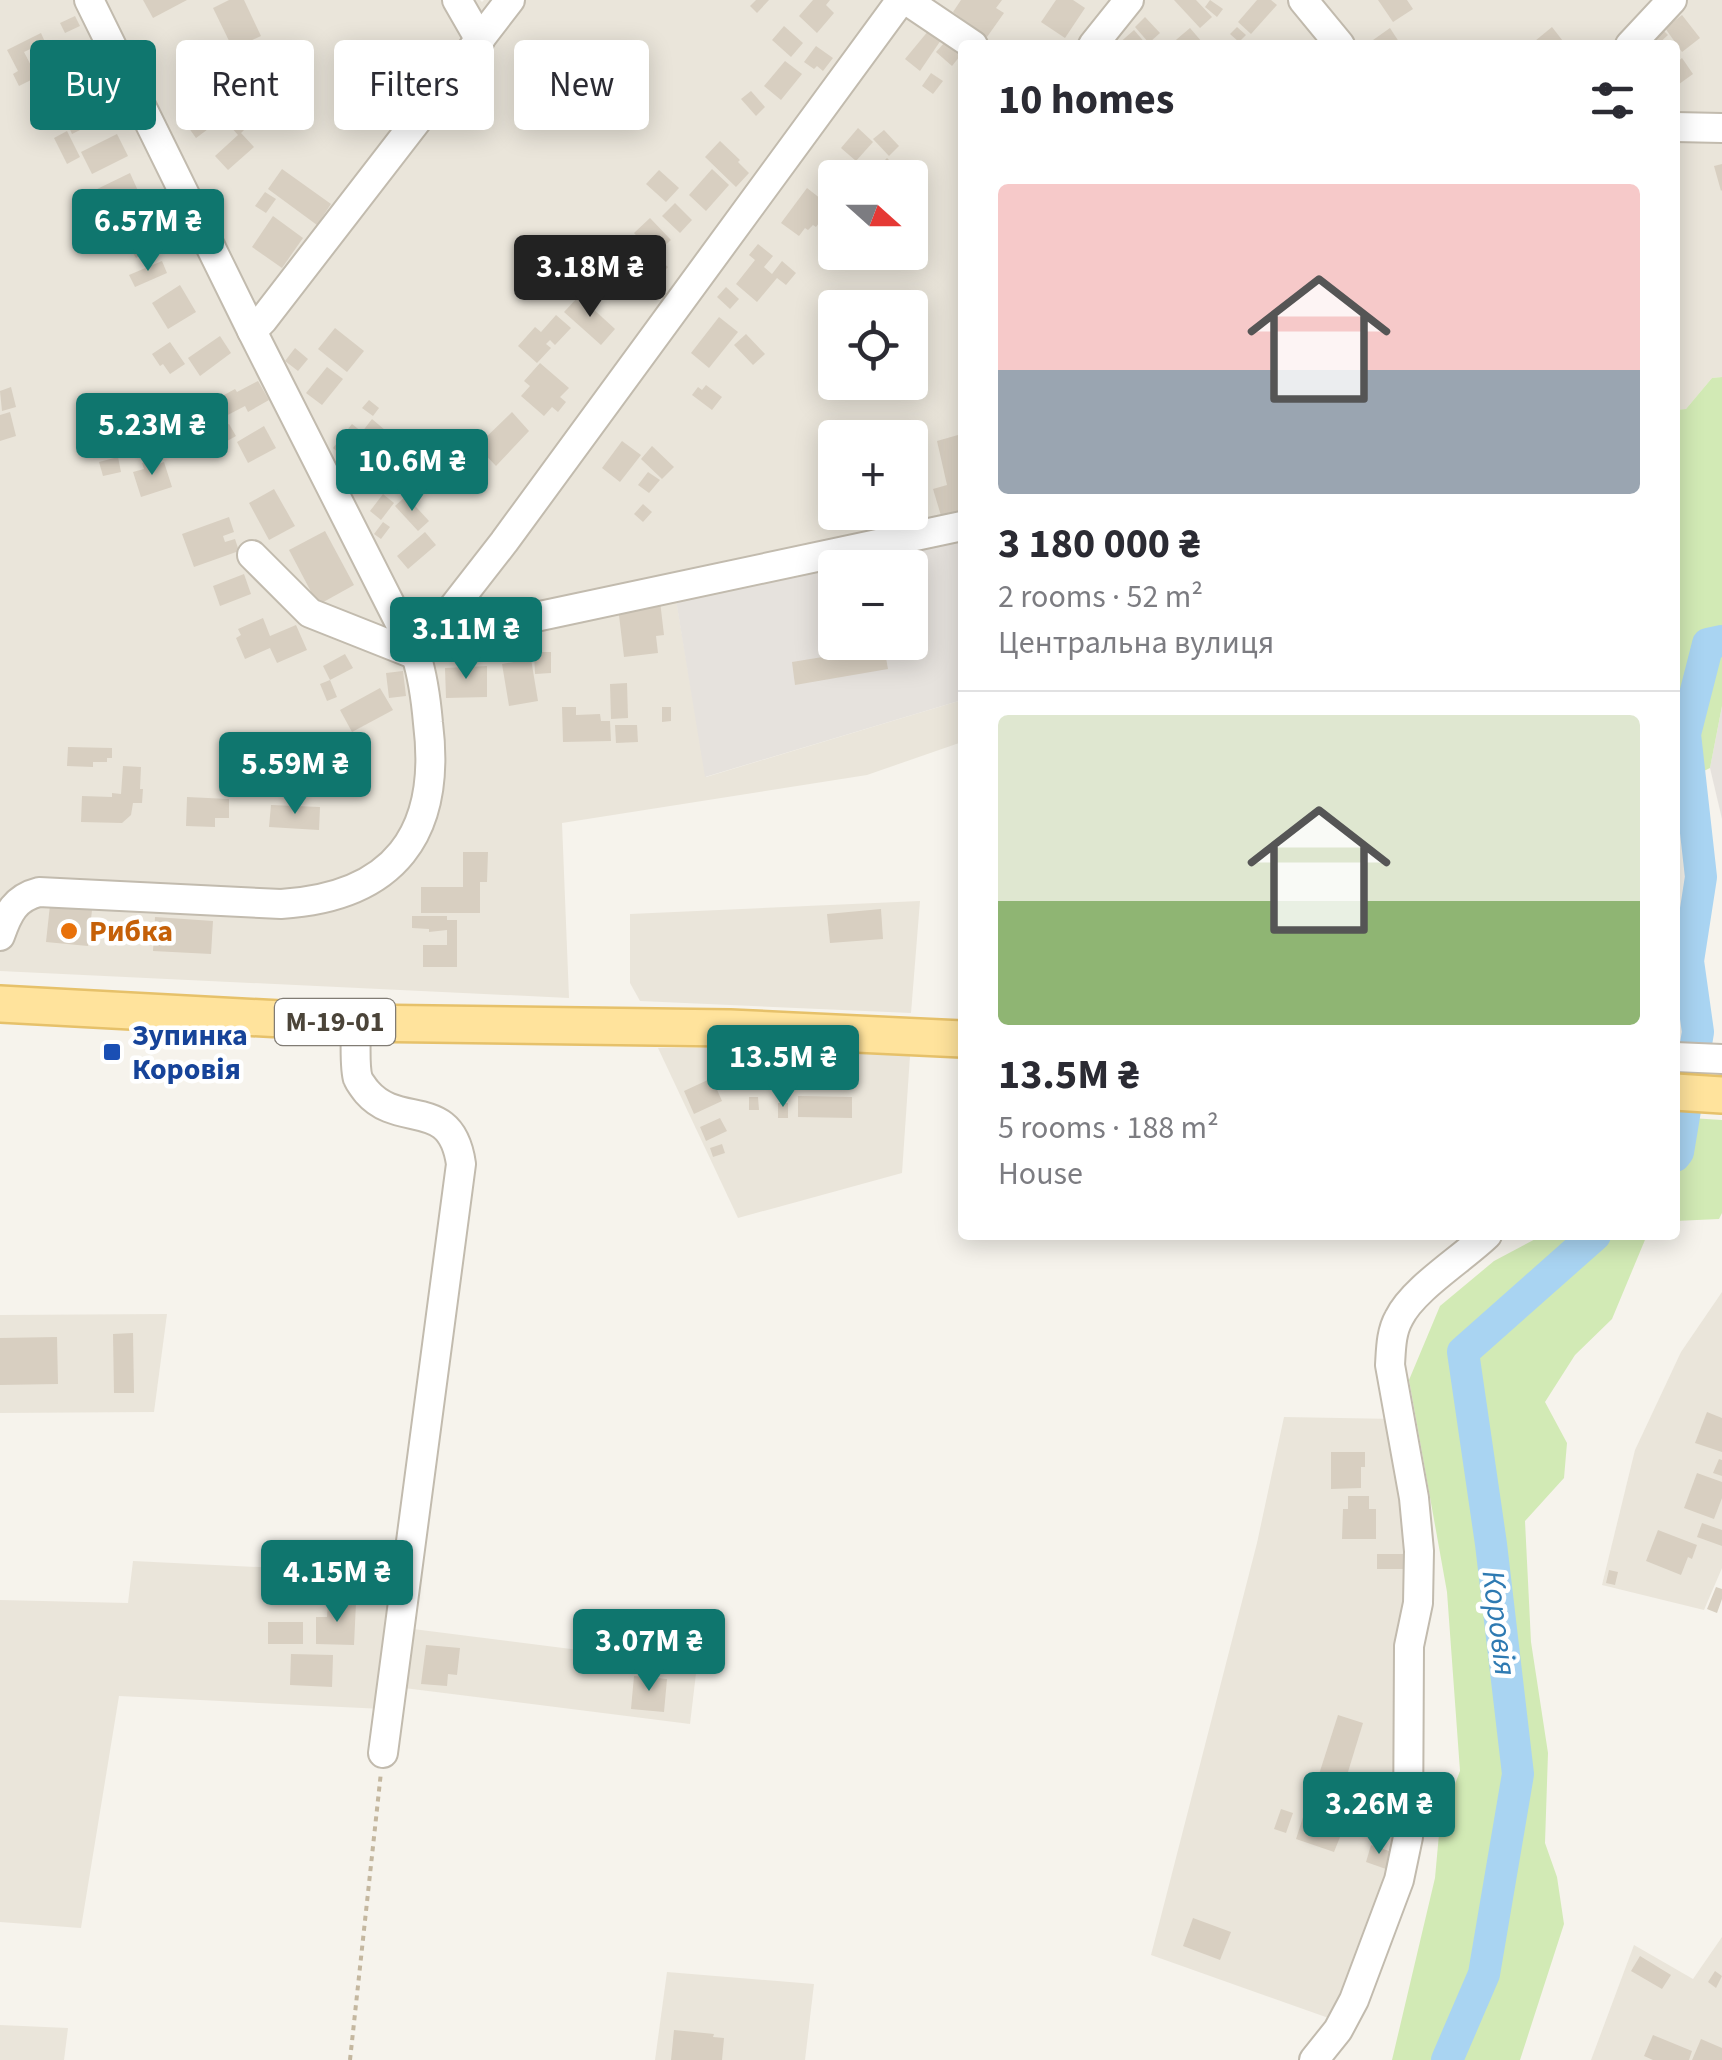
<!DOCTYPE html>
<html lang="en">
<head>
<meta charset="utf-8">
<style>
  :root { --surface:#fff; --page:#f7f7f7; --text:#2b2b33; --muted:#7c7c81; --line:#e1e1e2; --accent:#0f766e }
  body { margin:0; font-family:"Source Sans 3",sans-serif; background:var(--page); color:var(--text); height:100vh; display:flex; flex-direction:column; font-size:38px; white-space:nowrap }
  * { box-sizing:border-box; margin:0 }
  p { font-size:32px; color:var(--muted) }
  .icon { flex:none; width:55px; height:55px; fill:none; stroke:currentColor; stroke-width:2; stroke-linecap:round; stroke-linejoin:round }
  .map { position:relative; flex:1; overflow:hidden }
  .sheet { position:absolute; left:958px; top:40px; width:722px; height:1200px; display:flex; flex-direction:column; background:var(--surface); border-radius:10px; box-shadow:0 5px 25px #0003 }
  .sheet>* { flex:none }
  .top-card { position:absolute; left:30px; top:40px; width:778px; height:90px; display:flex; gap:20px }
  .needle { width:65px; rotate:111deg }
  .controls { position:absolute; left:818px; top:160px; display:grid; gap:20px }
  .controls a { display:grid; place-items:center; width:110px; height:110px; border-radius:10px; background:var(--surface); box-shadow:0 5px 25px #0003; font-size:50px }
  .price { position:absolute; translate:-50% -85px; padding:0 22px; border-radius:10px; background:var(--accent); color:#fff; font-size:32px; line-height:65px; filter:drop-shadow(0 2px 5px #0008) }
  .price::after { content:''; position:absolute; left:50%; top:60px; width:30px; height:22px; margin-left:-15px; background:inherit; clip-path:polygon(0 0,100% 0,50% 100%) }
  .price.selected { background:#222; color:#fff }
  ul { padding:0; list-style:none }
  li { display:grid; align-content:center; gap:20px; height:530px; padding:0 40px }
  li+li { border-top:2px solid var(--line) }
  li span { display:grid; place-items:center; height:310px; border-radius:10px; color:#555 }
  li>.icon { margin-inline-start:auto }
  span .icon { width:180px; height:180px; fill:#fffc; stroke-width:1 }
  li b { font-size:42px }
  h2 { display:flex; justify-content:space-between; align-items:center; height:120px; padding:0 40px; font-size:42px }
  .pill { padding:0 35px; border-radius:10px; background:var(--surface); box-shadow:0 5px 25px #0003; font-size:35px; line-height:90px }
  .pill.selected { background:var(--accent); color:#fff }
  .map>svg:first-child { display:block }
</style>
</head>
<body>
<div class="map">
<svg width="1722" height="2060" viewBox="0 0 1722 2060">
  <rect width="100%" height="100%" fill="#f6f3ec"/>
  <g fill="#eae5da" fill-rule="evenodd">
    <path d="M0,0H480L482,2L484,0H1722V377L1712,378L1686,409L1675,410V45H962V532L675,593L706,777L962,700V742L867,775L562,823L569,998L0,971ZM835,178H910V252H835ZM835,308H910V382H835ZM835,438H910V512H835Z"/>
    <polygon points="920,901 911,1013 640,1001 630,983 630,914"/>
    <polygon points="658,1048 773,1048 910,1056 902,1173 738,1218"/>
    <polygon points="1722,1292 1722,1568 1704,1610 1602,1585 1635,1450 1681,1352"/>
    <polygon points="167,1314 154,1412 0,1413 0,1315"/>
    <polygon points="1284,1417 1396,1419 1410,1499 1404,1837 1337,2021 1151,1955 1257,1543"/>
    <polygon points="133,1561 401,1574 383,1709 119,1696 81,1928 0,1922 0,1600 128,1603"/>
    <polygon points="405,1628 697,1665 690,1724 396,1687"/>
    <polygon points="1722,1937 1722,2060 1591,2060 1634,1945 1693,1979"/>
    <polygon points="667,1972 814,1984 805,2060 655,2060"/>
    <polygon points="0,2025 68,2028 64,2060 0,2060"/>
  </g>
  <g fill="#e6e2dd" fill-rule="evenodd">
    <path d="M962,532V700L705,777L675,594ZM835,568H910V642H835Z"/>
    <polygon points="1722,706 1722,819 1710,768"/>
  </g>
  <g fill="#d2eab5">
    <polygon points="1722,377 1722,706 1710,768 1675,785 1675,410 1686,409 1712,378"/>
    <polygon points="1675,1117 1722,1120 1722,1213 1719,1219 1675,1221"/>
    <polygon points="1543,1235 1647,1235 1612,1319 1575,1355 1545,1402 1567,1443 1564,1478 1525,1521 1531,1642 1548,1753 1545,1843 1557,1877 1564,1924 1520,2060 1392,2060 1435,1878 1440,1823 1460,1771 1447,1592 1409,1380 1440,1306 1494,1261"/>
  </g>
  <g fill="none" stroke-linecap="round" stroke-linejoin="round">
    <g stroke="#a9d4f2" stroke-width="32">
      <polyline points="1675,1156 1678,1152 1698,1032 1688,961 1701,877 1685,734 1708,644 1722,641"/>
      <polyline points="1447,2060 1484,1974 1518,1774 1491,1544 1463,1352 1595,1235"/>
    </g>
  </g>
  <g fill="#d8cfc1">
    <polygon points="143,0 187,0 153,18"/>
    <polygon points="229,0 244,0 261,36 233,49 213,8"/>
    <polygon points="756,0 769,0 757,13 750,6"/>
    <polygon points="813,0 830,0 826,5 834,13 817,33 799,16"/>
    <polygon points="961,0 1002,0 996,8 1004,13 987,37 953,12"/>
    <polygon points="1056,0 1073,0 1085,8 1065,38 1041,22"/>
    <polygon points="1174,0 1196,0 1212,17 1200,28"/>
    <polygon points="1210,0 1223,9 1217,17 1205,7"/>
    <polygon points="1257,0 1271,0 1277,5 1251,34 1238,22"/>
    <polygon points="1378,0 1407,0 1413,9 1393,22"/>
    <polygon points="1682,15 1700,38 1682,52 1665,28"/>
    <polygon points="75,16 80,26 65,33 60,23"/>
    <polygon points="1145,17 1160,33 1149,43 1135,27"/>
    <polygon points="784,26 803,43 791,57 772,40"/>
    <polygon points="1659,26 1668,35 1657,45 1649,45 1644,39"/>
    <polygon points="1237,27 1246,35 1239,42 1230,34"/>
    <polygon points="1552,27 1566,45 1539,45 1535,41"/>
    <polygon points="1190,28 1202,42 1199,45 1170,45"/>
    <polygon points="1390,28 1401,45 1366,45"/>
    <polygon points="929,30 941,40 920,71 905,59"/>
    <polygon points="1134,30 1147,45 1117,45"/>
    <polygon points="41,33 45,42 24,52 37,77 19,86 13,74 18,71 7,50"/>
    <polygon points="944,43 960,56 952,66 936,52"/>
    <polygon points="816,46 833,58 823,71 817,66 814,69 804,62"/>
    <polygon points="78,54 90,78 52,97 40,73"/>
    <polygon points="1682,58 1693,74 1675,87 1675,64"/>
    <polygon points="785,61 802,74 781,100 764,86"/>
    <polygon points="202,65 215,85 189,102 176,81"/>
    <polygon points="931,73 943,81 933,94 922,86"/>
    <polygon points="751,91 765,107 756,116 741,99"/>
    <polygon points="113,94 120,108 109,114 101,100"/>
    <polygon points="235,107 250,124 241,133 254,147 228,170 215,156 238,135 223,118"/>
    <polygon points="216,109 223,118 196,138 186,124 199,114 203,119"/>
    <polygon points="79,117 84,128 72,134 67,123"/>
    <polygon points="858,128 873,142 856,161 841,148"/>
    <polygon points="884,130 899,146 889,156 873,139"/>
    <polygon points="67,131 80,157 67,164 54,138"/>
    <polygon points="117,134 128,156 92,174 81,152"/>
    <polygon points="720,141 740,160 738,162 749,173 736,187 705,157"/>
    <polygon points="887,158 896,167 885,178 878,178 873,172"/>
    <polygon points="1722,164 1722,190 1721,191 1714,166"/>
    <polygon points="282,169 331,204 317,225 268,189"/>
    <polygon points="712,169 729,185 706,211 689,195"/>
    <polygon points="659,170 679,188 666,202 646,184"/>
    <polygon points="130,173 139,193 101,212 91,192"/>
    <polygon points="807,188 835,210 835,213 827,223 822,219 816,227 813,225 808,230 805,228 799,236 781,223"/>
    <polygon points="265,192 276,199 266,213 255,206"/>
    <polygon points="675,203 692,220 680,233 662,216"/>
    <polygon points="153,214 167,240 136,258 121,232"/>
    <polygon points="273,216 303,238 282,268 252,247"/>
    <polygon points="650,218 671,240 654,255 668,267 645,292 629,278 652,252 634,233"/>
    <polygon points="758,244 773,256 764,267 772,274 782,261 796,273 786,285 777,278 757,302 736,284 755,260 749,255"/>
    <polygon points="162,261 167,273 135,287 129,275"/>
    <polygon points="180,285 196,312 168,329 152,303"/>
    <polygon points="726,287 739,299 730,309 717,297"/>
    <polygon points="579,296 615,329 601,345 564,312"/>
    <polygon points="556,315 571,328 555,345 550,340 546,344 551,348 537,363 518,346 535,327 541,332"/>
    <polygon points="719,317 738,332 709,368 691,353"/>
    <polygon points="335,328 364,351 347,372 318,349"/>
    <polygon points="746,334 765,354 753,365 734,345"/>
    <polygon points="220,336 231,353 200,376 188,358"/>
    <polygon points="170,342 185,364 170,374 163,364 160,366 152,354"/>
    <polygon points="295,348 308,359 298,371 285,361"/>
    <polygon points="540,363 569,388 560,397 566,402 558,412 552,407 544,416 521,396 530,386 524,381"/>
    <polygon points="327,367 343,379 322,405 306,393"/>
    <polygon points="258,381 269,400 248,412 245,406 222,418 226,425 229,424 236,436 220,445 209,425 222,418 213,401 235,389 237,392"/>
    <polygon points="706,385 722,397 712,410 692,395 698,387 702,390"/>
    <polygon points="11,387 16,407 2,411 0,391"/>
    <polygon points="369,400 379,408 373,416 362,408"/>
    <polygon points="153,409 178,435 171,442 151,420 146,422 149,433 116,443 110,421"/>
    <polygon points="10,412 16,436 0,441 0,415"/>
    <polygon points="512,412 529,431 496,466 477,446"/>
    <polygon points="372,419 392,436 382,449 364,434 344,458 333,448 352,424 362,432"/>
    <polygon points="264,426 276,448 248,463 237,442"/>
    <polygon points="958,435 962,452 962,513 942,519 933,489 947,485 937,441"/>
    <polygon points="622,441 641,455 620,482 602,468"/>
    <polygon points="652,446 674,467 662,479 641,459"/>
    <polygon points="382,449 397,461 375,487 361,475"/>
    <polygon points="118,457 121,472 103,476 99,462"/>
    <polygon points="153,459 155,465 164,462 172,487 141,497 133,472 144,469 142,463"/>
    <polygon points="648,472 660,480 649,493 638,485"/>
    <polygon points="910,473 920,481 910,493"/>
    <polygon points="274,489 295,526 269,540 249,503"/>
    <polygon points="383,494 394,503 381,520 370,511"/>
    <polygon points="406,496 429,521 418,531 395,506"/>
    <polygon points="643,504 652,512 643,522 634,514"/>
    <polygon points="229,517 234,532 223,536 225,542 235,539 239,551 194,567 182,534"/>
    <polygon points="383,522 390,527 381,539 374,534"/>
    <polygon points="325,531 354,585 318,605 289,550"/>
    <polygon points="425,532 436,545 408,569 397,556"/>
    <polygon points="244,574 251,594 220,606 213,586"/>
    <polygon points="660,601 664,635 656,636 658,653 624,657 618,607"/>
    <polygon points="263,618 270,636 296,625 307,650 277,663 270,648 245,659 236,638 241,635 238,629"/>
    <polygon points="884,647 888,669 795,685 792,662"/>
    <polygon points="534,652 551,652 551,673 535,674"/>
    <polygon points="345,654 353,668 330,680 323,666"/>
    <polygon points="531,659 538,701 509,706 502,664"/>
    <polygon points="487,666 487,697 446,698 445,668"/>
    <polygon points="403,671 406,696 389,698 386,673"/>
    <polygon points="330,680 337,697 327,701 320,684"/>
    <polygon points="627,683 628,718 611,719 610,684"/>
    <polygon points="380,688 393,710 352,732 340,710"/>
    <polygon points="562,707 576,707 576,715 600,714 601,721 610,721 611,741 563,742"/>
    <polygon points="662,707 671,707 671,721 662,722"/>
    <polygon points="615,725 637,725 638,742 616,743"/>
    <polygon points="68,747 112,748 112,758 107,758 107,762 93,762 93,767 67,766"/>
    <polygon points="123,766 141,767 140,789 143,789 142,803 133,803 131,815 122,823 81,822 82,796 112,797 112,793 121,794"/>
    <polygon points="187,797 229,799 229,818 215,818 215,827 186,826"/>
    <polygon points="271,805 320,807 319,830 269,827"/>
    <polygon points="463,852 488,852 487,882 480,882 480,913 421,913 421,887 463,887"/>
    <polygon points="50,905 92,910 88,946 46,942"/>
    <polygon points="881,909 883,939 830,943 827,914"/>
    <polygon points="412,916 447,916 447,920 457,920 457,967 423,967 423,945 447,945 447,930 429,932 429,929 412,928"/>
    <polygon points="155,917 213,921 211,954 153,951"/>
    <polygon points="712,1078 722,1101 694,1114 684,1091"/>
    <rect x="784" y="1079" width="8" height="13"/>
    <polygon points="798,1096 852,1097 852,1118 798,1117"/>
    <polygon points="749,1097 758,1097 759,1110 749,1110"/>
    <rect x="778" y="1103" width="10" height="15"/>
    <polygon points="720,1118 727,1131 706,1141 700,1127"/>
    <polygon points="722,1144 725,1153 713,1157 710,1148"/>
    <polygon points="133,1333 134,1393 114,1393 113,1334"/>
    <polygon points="57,1337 58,1384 0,1385 0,1338"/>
    <polygon points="1707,1412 1722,1418 1722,1452 1695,1443"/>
    <polygon points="1331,1452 1365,1452 1365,1467 1361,1467 1361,1488 1331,1489"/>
    <polygon points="1719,1459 1722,1460 1722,1476 1713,1473"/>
    <polygon points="1697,1473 1722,1482 1722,1498 1714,1519 1684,1508"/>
    <polygon points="1348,1496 1369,1496 1369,1509 1376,1509 1376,1539 1342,1539 1343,1509 1348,1509"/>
    <polygon points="1702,1523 1722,1530 1722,1546 1697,1537"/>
    <polygon points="1658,1530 1697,1545 1692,1559 1688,1557 1681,1575 1646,1561"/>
    <polygon points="1377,1554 1403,1554 1404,1569 1377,1569"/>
    <polygon points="1609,1570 1618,1572 1615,1585 1606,1583"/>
    <polygon points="1716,1587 1722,1589 1722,1599 1717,1613 1707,1609"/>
    <polygon points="328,1602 356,1603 354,1645 316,1644 316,1617 327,1617"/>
    <rect x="268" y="1622" width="35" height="22"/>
    <polygon points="426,1645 460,1648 457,1675 448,1674 447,1686 421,1684"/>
    <polygon points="291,1654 333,1655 332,1687 290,1685"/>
    <polygon points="634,1676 667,1679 664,1712 631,1709"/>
    <polygon points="1338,1715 1363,1723 1340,1798 1314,1790"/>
    <polygon points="1281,1809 1293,1813 1286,1833 1274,1829"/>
    <polygon points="1304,1814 1337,1826 1334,1835 1340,1837 1334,1852 1296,1839"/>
    <polygon points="1371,1845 1392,1852 1386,1869 1366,1862"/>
    <polygon points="1193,1918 1231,1932 1220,1960 1183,1946"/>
    <polygon points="1640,1956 1671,1975 1662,1989 1631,1971"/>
    <polygon points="1715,1971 1722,1976 1716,1988 1708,1982"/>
    <polygon points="674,2030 714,2034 713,2037 724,2038 722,2060 671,2060"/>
    <polygon points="1653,2035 1692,2051 1689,2060 1653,2060 1644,2056"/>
    <polygon points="1701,2039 1722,2048 1722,2060 1692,2060"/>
  </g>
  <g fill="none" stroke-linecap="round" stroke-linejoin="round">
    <defs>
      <g id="minor">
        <polyline points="457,0 480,40"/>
        <polyline points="906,0 973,45"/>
        <polyline points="1303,0 1340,45"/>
        <polyline points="1093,45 1129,0"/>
        <polyline points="1630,45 1672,0"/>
        <polyline points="1675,127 1722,128"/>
        <polyline points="252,331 263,320 510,0"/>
        <polyline points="252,555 310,613 416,655"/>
        <polyline points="437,629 474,628 512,622 962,526"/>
        <polyline points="416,655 504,542 901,0"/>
        <path d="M0,936C8,913 15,898 39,892L281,904C394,897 442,834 428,723C426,700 423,677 416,655L252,331L89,0"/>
        <path d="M356,1023C356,1036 354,1067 358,1079C358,1080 366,1091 367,1092C400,1130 451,1095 461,1164L383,1753"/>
        <polyline points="1675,1057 1722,1059"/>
        <path d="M1314,2060L1338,2030L1354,2000L1399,1880L1408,1837L1409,1646L1418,1603L1419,1551L1414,1498L1390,1365C1391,1349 1391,1332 1399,1318C1413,1289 1462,1259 1487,1235"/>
      </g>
      <g id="major">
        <polyline points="0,1004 356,1023 730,1028 962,1039"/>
        <polyline points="1675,1092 1722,1095"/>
      </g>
    </defs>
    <use href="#minor" stroke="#c2bbae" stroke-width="32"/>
    <use href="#major" stroke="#e6c16a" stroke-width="40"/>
    <polyline stroke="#c4b79f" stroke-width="4" stroke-dasharray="5 5" stroke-linecap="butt" points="350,2060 381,1772"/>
    <use href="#minor" stroke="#fff" stroke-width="28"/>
    <use href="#major" stroke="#ffe39c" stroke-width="35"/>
  </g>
  <circle fill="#e8710a" stroke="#fff" stroke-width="4" cx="69" cy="931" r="10"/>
  <rect fill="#1a4fb4" stroke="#fff" stroke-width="4" x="102" y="1042" width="20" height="20" rx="5"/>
  <g text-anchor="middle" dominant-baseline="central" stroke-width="9" stroke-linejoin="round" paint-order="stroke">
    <rect fill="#fff" stroke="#817c74" stroke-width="2.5" x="275" y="999" width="120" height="46" rx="8"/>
    <g font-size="28" font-weight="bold" fill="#4b4439">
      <text x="335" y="1022">М-19-01</text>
    </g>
    <g font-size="30" font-weight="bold" fill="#c56008" stroke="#fff" text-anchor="start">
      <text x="89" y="931">Рибка</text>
    </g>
    <g font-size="30" font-weight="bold" fill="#164399" stroke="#fff" text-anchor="start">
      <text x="132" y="1035">Зупинка<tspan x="132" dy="34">Коровія</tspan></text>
    </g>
    <g font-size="32" font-style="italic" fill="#2e7ab2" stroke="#fff">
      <text transform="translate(1499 1623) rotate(83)">Коровія</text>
    </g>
  </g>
</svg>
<div class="controls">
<a><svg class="needle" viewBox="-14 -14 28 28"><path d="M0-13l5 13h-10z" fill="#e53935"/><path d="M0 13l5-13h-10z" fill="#7c7c81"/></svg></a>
<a><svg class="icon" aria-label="locate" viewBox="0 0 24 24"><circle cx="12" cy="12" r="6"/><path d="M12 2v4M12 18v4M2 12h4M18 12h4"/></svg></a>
<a>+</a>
<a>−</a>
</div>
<b class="price" style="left:148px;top:274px">6.57M ₴</b>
<b class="price selected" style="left:590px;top:320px">3.18M ₴</b>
<b class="price" style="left:152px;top:478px">5.23M ₴</b>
<b class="price" style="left:412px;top:514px">10.6M ₴</b>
<b class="price" style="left:466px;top:682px">3.11M ₴</b>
<b class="price" style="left:295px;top:817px">5.59M ₴</b>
<b class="price" style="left:783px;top:1110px">13.5M ₴</b>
<b class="price" style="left:337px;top:1625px">4.15M ₴</b>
<b class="price" style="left:649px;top:1694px">3.07M ₴</b>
<b class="price" style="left:1379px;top:1857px">3.26M ₴</b>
<div class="top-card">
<a class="pill selected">Buy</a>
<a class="pill">Rent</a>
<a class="pill">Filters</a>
<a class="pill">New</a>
</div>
<section class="sheet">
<h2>10 homes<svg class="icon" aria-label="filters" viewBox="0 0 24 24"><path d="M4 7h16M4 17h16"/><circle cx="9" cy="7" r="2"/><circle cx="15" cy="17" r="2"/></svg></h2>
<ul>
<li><span style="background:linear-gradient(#f6c9c9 60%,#9aa5b1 0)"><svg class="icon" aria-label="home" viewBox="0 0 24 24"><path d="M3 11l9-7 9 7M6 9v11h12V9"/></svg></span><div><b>3 180 000 ₴</b><p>2 rooms · 52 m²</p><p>Центральна вулиця</p></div></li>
<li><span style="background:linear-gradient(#dfe7d0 60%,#8fb573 0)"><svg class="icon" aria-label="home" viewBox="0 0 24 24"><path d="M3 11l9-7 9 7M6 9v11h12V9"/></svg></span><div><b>13.5M ₴</b><p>5 rooms · 188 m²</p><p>House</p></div></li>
</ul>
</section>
</div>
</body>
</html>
